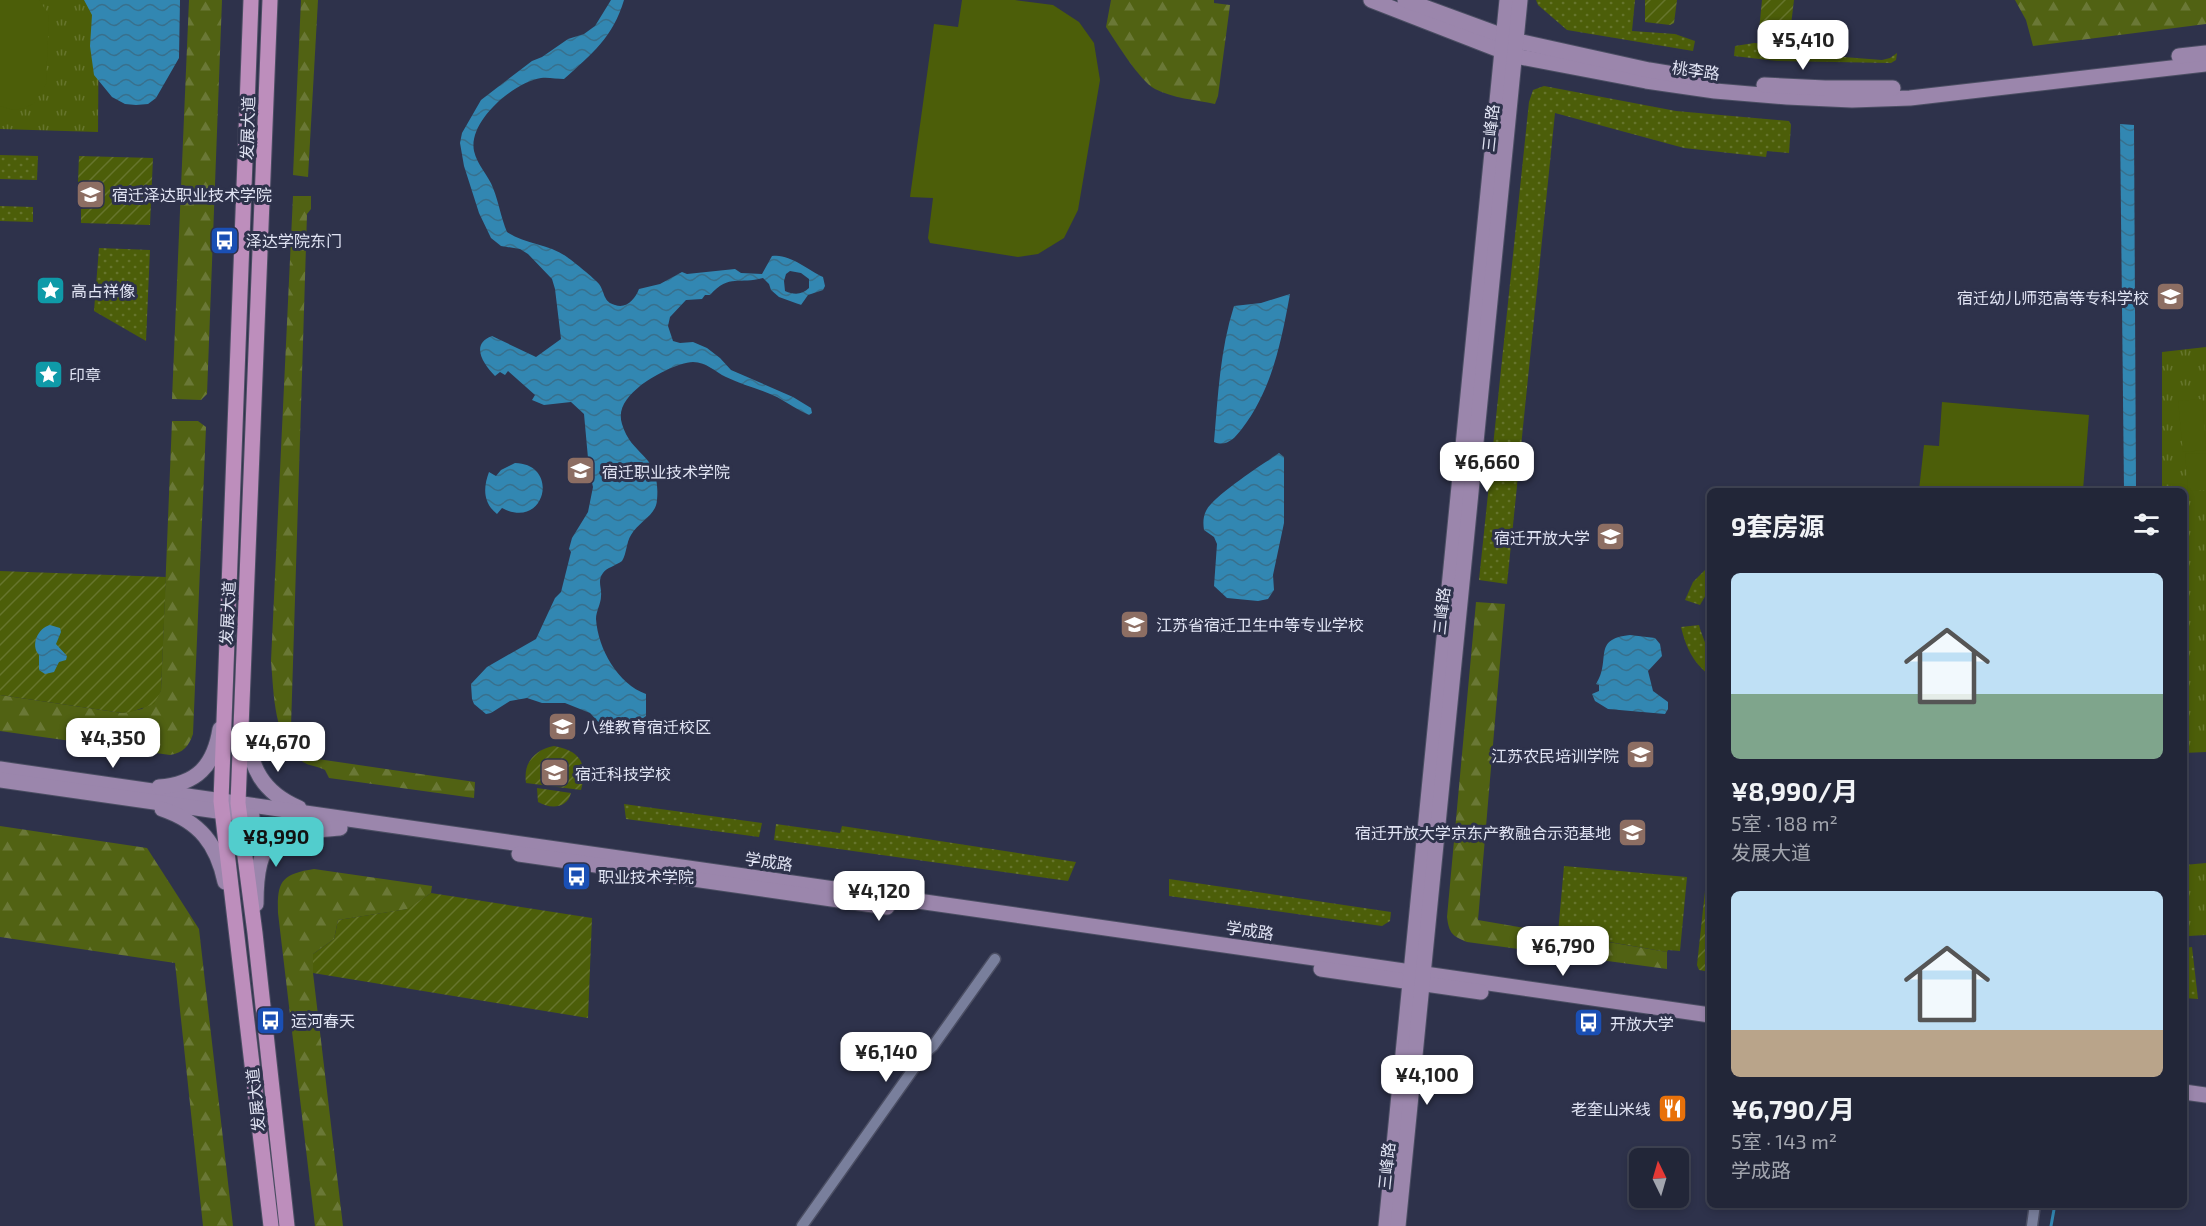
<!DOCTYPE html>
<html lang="zh">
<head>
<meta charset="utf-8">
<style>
  :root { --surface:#222638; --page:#2a2e40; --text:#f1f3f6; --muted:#a2a5ae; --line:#3f4353; --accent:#52cdcd }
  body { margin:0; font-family:"Exo 2","Noto Sans SC",sans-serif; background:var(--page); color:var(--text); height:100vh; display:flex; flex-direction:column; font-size:22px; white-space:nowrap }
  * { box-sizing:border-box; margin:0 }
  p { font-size:20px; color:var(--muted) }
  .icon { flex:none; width:33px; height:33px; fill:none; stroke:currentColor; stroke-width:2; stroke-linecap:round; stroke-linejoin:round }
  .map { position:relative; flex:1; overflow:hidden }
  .details { position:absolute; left:1707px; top:488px; width:480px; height:720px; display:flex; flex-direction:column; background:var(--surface); border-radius:9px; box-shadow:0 3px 9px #0003,0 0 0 2px var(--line) }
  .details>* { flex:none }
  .needle { width:39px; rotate:355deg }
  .tools { position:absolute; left:1629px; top:1148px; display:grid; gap:12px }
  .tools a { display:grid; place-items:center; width:60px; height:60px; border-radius:9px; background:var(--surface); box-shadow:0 3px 9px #0003,0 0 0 2px var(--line); font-size:30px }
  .price { position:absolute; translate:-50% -51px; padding:0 14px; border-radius:12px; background:#fff; color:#222; font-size:20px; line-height:39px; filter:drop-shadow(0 2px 3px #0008) }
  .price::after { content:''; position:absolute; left:50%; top:36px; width:18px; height:14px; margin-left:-9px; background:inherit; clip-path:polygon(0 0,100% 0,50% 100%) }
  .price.active { background:var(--accent); color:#111 }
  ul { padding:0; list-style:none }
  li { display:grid; align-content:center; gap:12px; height:318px; padding:0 24px }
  li span { display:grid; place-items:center; height:186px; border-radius:9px; color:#555 }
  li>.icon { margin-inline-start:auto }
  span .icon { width:108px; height:108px; fill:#fffc; stroke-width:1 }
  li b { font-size:26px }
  h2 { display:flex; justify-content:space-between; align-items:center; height:72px; padding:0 24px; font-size:26px }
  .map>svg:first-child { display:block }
</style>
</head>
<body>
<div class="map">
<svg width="2206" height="1226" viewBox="0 0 2206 1226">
  <defs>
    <pattern id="grass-dots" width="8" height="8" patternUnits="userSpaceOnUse" patternTransform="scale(1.5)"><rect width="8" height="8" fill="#4c5e09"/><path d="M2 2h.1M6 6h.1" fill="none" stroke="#66752d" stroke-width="1.8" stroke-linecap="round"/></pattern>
    <pattern id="forest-firs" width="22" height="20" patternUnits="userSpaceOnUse" patternTransform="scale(1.5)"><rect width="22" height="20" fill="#516213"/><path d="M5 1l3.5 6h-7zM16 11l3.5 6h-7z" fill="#6a7836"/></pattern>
    <pattern id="park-tufts" width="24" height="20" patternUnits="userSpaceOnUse" patternTransform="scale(1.5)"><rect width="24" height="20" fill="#4c5e09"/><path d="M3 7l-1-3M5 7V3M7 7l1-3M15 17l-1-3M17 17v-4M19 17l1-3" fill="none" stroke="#66752d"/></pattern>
    <pattern id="garden-furrows" width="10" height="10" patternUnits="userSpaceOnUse" patternTransform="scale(1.5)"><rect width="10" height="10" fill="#4c5e09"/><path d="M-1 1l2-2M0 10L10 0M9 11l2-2" fill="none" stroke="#66752d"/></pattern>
    <pattern id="water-waves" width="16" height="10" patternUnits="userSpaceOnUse" patternTransform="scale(1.5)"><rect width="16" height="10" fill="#3287b2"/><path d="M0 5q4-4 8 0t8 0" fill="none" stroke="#38708d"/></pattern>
  </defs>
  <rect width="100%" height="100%" fill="#2e324b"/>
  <g fill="url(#grass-dots)">
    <polygon points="1536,0 1635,0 1632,31 1675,34 1695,41 1693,51 1567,30 1538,5"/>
    <polygon points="1754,43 1785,45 1794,52 1805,54 1882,60 1890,58 1897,53 1896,60 1891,63 1777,61 1734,56 1735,46"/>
    <polygon points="1544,86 1676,111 1789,121 1791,125 1789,153 1767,151 1766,157 1684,148 1555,113 1507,584 1479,580 1529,102 1533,90"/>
    <polygon points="0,155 38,156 37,180 0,179"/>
    <polygon points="0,206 33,207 33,222 0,221"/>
    <polygon points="99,248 150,250 146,341 94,311"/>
    <polygon points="1710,565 1710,588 1700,605 1685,600 1693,582"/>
    <path d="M1699,625C1704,644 1714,655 1709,675C1692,661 1686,647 1681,627Z"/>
    <polygon points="624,804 762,823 759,837 626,819"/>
    <polygon points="776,824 840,833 842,826 1076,862 1068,881 774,840"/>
    <polygon points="1564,866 1687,877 1680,951 1668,950 1667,952 1558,933"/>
    <polygon points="1169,879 1391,912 1390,921 1382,926 1169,896"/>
    <polygon points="2192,947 2198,999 2184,998 2184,948"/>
  </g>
  <g fill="url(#forest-firs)">
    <polygon points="189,0 222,0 207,394 201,400 172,399"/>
    <polygon points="301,0 318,0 308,177 293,175"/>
    <path d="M1111,0H1214V3L1230,5L1218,96L1215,104C1196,100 1172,98 1155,89C1139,80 1117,43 1106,27Z"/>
    <polygon points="2015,0 2206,0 2206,24 2033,46 2026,20"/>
    <path d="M293,196H311V209L307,214L291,727L297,744L304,757L475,782L474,798L329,778L325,770C318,766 309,766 303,762C273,741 274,693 271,661Z"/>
    <path d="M172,421H198L206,427L193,734C189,746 183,753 170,755L0,731V695L122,713L142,709L161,691Z"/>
    <path d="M1476,602L1505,604L1478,920L1667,952V969L1467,942C1452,936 1449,933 1447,917Z"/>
    <polygon points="0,826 147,848 199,929 233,1226 203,1226 175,963 0,937"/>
    <path d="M314,869L432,886L431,893L408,909L338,920L334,939L313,954V973L343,1226H315L278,913C277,882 281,874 314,869Z"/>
  </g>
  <g fill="url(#park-tufts)">
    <polygon points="0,0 99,0 98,132 0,129"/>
    <polygon points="2206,347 2206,752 2184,753 2184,490 2162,490 2162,352"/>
    <polygon points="2206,863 2206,935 2189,936 2184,865"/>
  </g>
  <g fill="url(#garden-furrows)">
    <polygon points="1645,0 1677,0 1674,23 1670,25 1645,22"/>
    <polygon points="1762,0 1794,0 1790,33 1786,35 1759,31"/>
    <polygon points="79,156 153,158 150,225 81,223 81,209 90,208 91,183 78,182"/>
    <polygon points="0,571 166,577 161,691 154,704 131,712 122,713 0,695"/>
    <path d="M554,746C581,751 588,764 581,790L526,783C523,763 534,750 554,746Z"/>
    <path d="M537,788L571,793C567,809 550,809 538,802Z"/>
    <polygon points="1710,888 1710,972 1699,970 1697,965 1705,891"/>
    <polygon points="431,893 592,918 588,1018 313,973 313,954 334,939 338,920 407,909"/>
  </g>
  <g fill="#4c5e09">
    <polygon points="0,0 39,0 49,15 46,84 34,103 25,108 13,110 0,106"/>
    <polygon points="962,0 1015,0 1053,5 1079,22 1094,43 1100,80 1078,210 1064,238 1038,254 1018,257 930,243 928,238 933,198 910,197 934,24 958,27"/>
    <polygon points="2202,399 2206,450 2183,452 2178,401"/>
    <polygon points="1942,402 2089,415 2083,490 1919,490 1924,445 1939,446"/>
    <polygon points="2206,453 2206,490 2188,491 2185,454"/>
  </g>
  <g fill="url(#water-waves)" fill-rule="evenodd">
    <polygon points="84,0 180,0 179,58 156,98 148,104 136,105 125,104 112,97 94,75 90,46 92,15"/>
    <path d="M611,0H624C613,37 592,54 564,79C557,79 548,77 541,78C514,82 468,121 474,151C477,165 489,176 493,188C499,203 501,218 507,232C525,244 550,244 567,257C575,263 593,277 599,284C605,292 603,302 615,305C627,309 635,299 639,289L660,284L682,272L687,274L735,269L741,273L762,274L772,256C789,253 808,270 823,277L825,286L823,290L808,295L801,305L779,297L771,290L769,284L763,278C739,285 730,273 710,295H705L702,299L686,300L670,317L668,326L673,341L680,343L693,342L707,348L720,358L731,370L793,397L811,408L812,413L809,415C798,410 788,403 777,397C760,389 742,385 726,377C715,372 707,362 693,362C679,362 651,377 640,386C628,396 617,408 622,424C632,458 661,453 657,500C656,516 639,521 631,535C626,543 627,553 622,561C617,565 606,568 603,573C597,581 602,588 601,596C601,604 596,611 596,619C598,649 618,684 646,694V716L636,723L607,731L590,713L565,703H542L527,698L510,701L491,713L486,714L474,704L472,699L471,684L487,667L536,639L555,598L561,592L571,552L569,549L572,538L588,512L593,487L589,469L584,414L571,402L544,405L532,400L535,395L508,371L505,375L500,372L495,376C483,364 470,344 492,336L536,357L561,339L555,289L552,279L528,254L520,249L501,246L491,238L479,213L464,166L460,143L462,133L481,100L532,61L542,57L568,39L584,34L595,26ZM790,271L801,273L809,279V288C802,295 794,295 785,291L784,281L786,274Z"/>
    <polygon points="2120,124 2134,125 2136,490 2124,490"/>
    <path d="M1290,294C1281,343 1272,390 1241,430C1234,439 1226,447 1214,442C1218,396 1220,350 1234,306L1261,303Z"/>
    <path d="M1279,453L1284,457V523L1273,575L1274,590L1268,599L1258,601L1227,598L1214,586L1217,544L1214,537L1204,530C1203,523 1203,517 1206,511C1213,496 1263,464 1279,453Z"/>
    <path d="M515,463C561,464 545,531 502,508L497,514C483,503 483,488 489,472L496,476L501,470Z"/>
    <path d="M50,625L60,628L61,632L56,644L67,656L66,660L59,662L54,672L45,674L39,670V655C30,645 38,628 50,625Z"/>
    <path d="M1630,635L1655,638L1660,644L1662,656L1648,671L1653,691L1668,702V709L1665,714L1608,709L1595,701L1592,694L1599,691V685L1596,684C1612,660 1591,639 1630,635Z"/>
  </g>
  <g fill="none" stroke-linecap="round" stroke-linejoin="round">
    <polyline stroke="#3287b2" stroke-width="3" points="2051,1226 2055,1204"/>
    <defs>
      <g id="minor">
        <polyline points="802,1226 924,1054 933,1046 995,959"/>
        <polyline points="2032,1226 2035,1204"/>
      </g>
      <g id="secondary">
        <polyline points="1371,0 1515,56 1646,81 1715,91 1787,97 1852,100 1910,98 2206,64"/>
        <polyline points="1405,0 1517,41 1649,70 1710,80"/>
        <polyline points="2179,56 2206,53"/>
        <polyline points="1764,85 1825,88 1893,88"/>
        <path d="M245,729C251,767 261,792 299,808"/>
        <polyline points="0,769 1710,1015"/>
        <polyline points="0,780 252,816"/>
        <path d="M159,787C197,784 214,766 220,729"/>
        <path d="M162,809C200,822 217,844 225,882"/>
        <polyline points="519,854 887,907"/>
        <path d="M256,904C256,831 277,833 340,828"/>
        <polyline points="1321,969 1481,992"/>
        <polyline points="2184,1092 2206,1095"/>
        <polyline points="1386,1226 1507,0"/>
        <polyline points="1398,1226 1520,0"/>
      </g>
      <g id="primary">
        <polyline points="251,0 221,801 271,1226"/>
        <polyline points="270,0 238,803 255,933 287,1226"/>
      </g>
    </defs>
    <use href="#minor" stroke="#4b4e63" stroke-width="13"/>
    <use href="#secondary" stroke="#4b4e63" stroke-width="17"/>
    <use href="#primary" stroke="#4b4e63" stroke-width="17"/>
    <use href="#minor" stroke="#797f9c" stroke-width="10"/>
    <use href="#secondary" stroke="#9b86ac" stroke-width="15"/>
    <use href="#primary" stroke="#bd8ebc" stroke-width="15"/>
  </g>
  <defs>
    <symbol id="university-square" viewBox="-11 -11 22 22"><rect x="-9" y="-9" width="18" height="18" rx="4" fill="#8d6e63" stroke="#2e324b"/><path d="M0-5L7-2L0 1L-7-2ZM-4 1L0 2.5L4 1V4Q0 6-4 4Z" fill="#fff"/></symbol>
    <symbol id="bus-square" viewBox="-11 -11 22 22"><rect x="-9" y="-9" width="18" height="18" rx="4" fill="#1a4fb4" stroke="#2e324b"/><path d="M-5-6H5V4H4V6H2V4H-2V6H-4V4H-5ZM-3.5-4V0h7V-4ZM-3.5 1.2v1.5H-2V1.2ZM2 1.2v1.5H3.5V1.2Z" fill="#fff"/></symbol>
    <symbol id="sight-square" viewBox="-11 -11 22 22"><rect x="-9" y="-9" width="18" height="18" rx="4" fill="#0f9aa8" stroke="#2e324b"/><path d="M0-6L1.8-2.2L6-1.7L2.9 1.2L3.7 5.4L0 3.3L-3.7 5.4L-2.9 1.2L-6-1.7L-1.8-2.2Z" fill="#fff"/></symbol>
    <symbol id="school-square" viewBox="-11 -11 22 22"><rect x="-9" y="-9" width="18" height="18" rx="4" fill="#8d6e63" stroke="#2e324b"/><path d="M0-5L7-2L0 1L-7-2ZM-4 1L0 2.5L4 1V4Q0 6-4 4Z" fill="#fff"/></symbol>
    <symbol id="restaurant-square" viewBox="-11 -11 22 22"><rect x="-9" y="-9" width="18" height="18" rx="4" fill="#e8710a" stroke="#2e324b"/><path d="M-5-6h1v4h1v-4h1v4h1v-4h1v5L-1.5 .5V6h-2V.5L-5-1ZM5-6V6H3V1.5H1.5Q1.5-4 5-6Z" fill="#fff"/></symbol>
  </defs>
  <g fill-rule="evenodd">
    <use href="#university-square" x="74" y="178" width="33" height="33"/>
    <use href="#bus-square" x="208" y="224" width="33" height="33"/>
    <use href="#sight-square" x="34" y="274" width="33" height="33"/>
    <use href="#university-square" x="2154" y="280" width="33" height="33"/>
    <use href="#sight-square" x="32" y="358" width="33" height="33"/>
    <use href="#university-square" x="564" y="454" width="33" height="33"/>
    <use href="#university-square" x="1594" y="520" width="33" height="33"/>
    <use href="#school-square" x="1118" y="608" width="33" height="33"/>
    <use href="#university-square" x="546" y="710" width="33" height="33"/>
    <use href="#university-square" x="1624" y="738" width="33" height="33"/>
    <use href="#university-square" x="538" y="756" width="33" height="33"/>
    <use href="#university-square" x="1616" y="816" width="33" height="33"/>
    <use href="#bus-square" x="560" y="860" width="33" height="33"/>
    <use href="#bus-square" x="254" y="1004" width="33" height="33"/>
    <use href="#bus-square" x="1572" y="1006" width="33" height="33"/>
    <use href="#restaurant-square" x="1656" y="1092" width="33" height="33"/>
  </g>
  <g text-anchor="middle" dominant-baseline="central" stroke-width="6" stroke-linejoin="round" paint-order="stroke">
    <g font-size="16" fill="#e0e3f3" stroke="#2e324b">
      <text transform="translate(1696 70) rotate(8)">桃李路</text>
      <text transform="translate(247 128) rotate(-88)">发展大道</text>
      <text transform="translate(1490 128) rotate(-84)">三峰路</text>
      <text transform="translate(1441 611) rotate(-84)">三峰路</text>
      <text transform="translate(227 613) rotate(-87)">发展大道</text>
      <text transform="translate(769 861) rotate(8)">学成路</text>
      <text transform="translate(1250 930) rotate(8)">学成路</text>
      <text transform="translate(255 1100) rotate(-96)">发展大道</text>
      <text transform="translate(1386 1166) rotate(-84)">三峰路</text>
    </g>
    <g font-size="16" fill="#e0e3f3" stroke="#2e324b" text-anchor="start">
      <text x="112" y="194">宿迁泽达职业技术学院</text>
      <text x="246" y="240">泽达学院东门</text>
      <text x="71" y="290">高占祥像</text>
      <text x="2149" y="297" text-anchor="end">宿迁幼儿师范高等专科学校</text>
      <text x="69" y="374">印章</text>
      <text x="602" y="471">宿迁职业技术学院</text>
      <text x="1590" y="537" text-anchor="end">宿迁开放大学</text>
      <text x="1156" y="624">江苏省宿迁卫生中等专业学校</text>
      <text x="583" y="726">八维教育宿迁校区</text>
      <text x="1619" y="755" text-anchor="end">江苏农民培训学院</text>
      <text x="575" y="773">宿迁科技学校</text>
      <text x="1611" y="832" text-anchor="end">宿迁开放大学京东产教融合示范基地</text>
      <text x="598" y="876">职业技术学院</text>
      <text x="291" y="1020">运河春天</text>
      <text x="1610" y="1023">开放大学</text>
      <text x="1651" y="1108" text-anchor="end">老奎山米线</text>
    </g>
  </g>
</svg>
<div class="tools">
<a><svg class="needle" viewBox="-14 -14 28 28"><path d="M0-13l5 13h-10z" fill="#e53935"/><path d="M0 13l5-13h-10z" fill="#a2a5ae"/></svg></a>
</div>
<b class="price" style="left:1803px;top:71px">¥5,410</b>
<b class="price" style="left:1487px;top:493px">¥6,660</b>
<b class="price" style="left:113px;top:769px">¥4,350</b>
<b class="price" style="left:278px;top:773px">¥4,670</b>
<b class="price active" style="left:276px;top:868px">¥8,990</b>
<b class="price" style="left:879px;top:922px">¥4,120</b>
<b class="price" style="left:1563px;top:977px">¥6,790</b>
<b class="price" style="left:886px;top:1083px">¥6,140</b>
<b class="price" style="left:1427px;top:1106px">¥4,100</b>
<section class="details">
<h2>9套房源<svg class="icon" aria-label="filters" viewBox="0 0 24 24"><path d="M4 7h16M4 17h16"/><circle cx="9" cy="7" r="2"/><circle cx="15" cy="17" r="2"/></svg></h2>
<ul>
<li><span style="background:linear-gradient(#bfe0f5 65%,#7fa58c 0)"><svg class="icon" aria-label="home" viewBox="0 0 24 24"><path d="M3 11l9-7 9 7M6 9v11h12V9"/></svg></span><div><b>¥8,990/月</b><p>5室 · 188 m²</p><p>发展大道</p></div></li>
<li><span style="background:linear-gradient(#bfe0f5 75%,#b9a48a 0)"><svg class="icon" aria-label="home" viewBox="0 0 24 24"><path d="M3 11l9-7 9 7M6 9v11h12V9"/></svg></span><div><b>¥6,790/月</b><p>5室 · 143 m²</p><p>学成路</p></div></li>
</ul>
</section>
</div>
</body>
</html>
